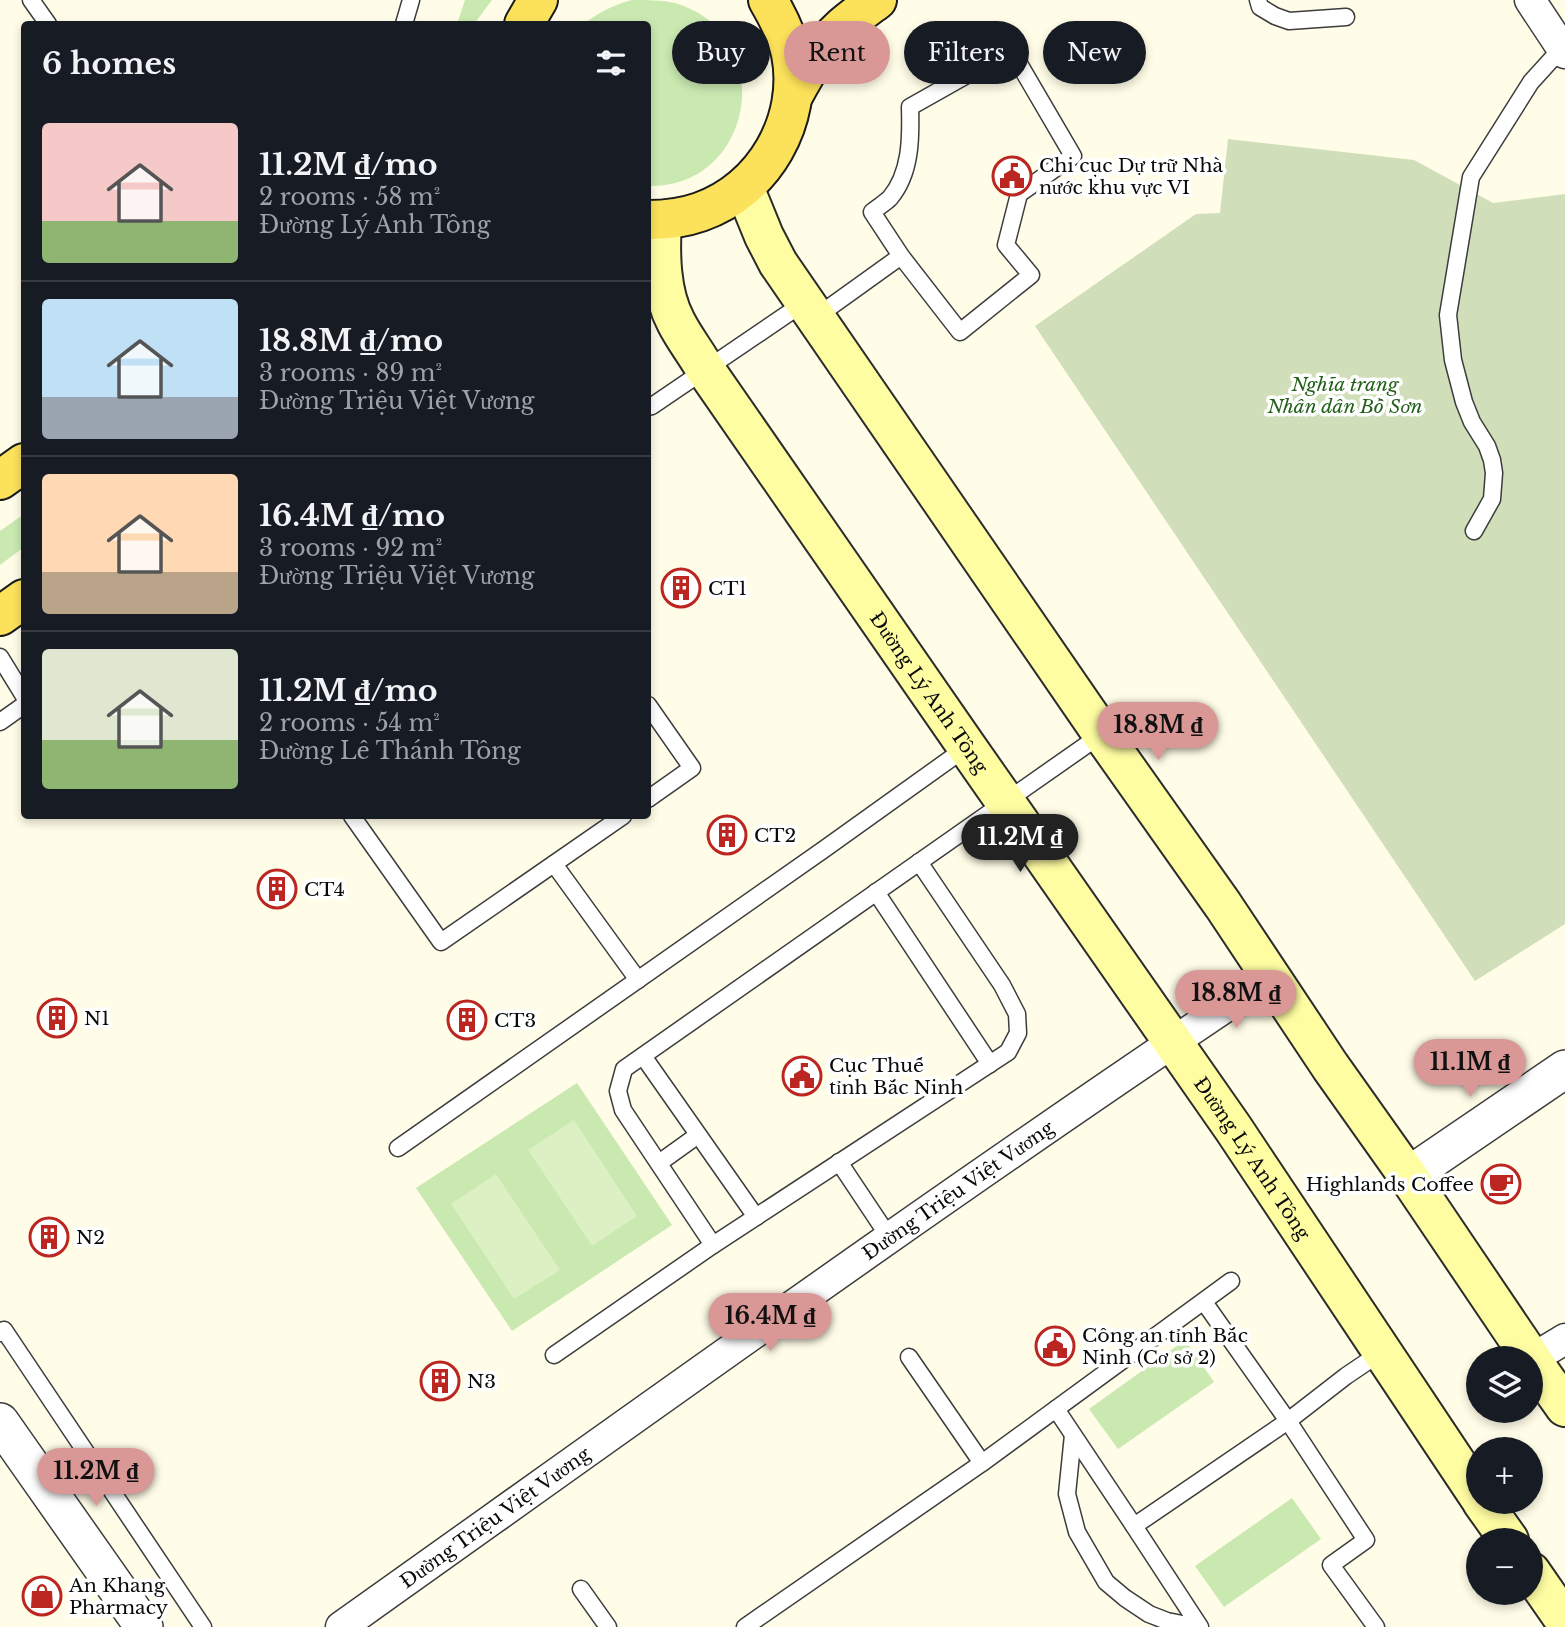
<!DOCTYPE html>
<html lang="en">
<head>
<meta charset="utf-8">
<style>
  :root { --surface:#171b24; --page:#20242c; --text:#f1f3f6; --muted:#9ea1a6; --line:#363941; --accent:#d99796 }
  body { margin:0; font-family:"Libre Baskerville",serif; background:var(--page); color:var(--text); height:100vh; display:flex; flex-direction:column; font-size:26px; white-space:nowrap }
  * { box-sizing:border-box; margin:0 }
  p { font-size:23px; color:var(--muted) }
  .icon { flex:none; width:38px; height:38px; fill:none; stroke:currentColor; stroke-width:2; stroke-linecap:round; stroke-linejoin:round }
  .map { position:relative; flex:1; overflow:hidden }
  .details { position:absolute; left:21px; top:21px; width:630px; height:798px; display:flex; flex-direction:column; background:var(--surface); border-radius:7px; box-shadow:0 4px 10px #0003 }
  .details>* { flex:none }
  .guide { position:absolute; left:672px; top:21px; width:665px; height:63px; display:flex; gap:14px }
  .tools { position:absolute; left:1466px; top:1346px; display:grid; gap:14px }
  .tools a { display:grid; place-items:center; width:77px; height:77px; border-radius:50%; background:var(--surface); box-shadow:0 4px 10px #0003; font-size:35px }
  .price { position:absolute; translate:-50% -60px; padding:0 16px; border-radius:24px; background:var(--accent); color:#111; font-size:23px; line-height:46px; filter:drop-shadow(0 2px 4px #0008) }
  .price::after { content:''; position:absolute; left:50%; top:42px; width:21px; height:16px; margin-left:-10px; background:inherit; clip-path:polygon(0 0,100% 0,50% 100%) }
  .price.active { background:#222; color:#fff }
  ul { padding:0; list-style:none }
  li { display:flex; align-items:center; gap:21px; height:175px; padding:0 21px }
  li+li { border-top:2px solid var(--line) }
  li span { display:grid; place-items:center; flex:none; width:196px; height:140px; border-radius:7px; color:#555 }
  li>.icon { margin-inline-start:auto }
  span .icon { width:84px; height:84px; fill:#fffc; stroke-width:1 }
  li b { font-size:30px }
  h2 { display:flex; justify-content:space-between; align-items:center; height:84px; padding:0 21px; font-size:30px }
  .tag { padding:0 24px; border-radius:32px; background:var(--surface); box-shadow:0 4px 10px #0003; font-size:24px; line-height:63px }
  .tag.active { background:var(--accent); color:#111 }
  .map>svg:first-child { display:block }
</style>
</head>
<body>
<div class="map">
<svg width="1565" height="1627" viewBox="0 0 1565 1627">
  <rect width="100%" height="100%" fill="#fffce7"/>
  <g fill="#c9e9b1">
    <polygon points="465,0 492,0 474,24 457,24"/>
    <path d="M632,0C647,0 661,0 675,3C780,34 755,189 648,186V24H584C599,12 613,5 632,0Z"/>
    <polygon points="24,514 24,547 0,565 0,531"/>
    <polygon points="577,1083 672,1225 512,1331 416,1188"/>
    <polygon points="1185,1340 1214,1382 1118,1449 1089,1409"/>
    <polygon points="1292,1498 1321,1539 1224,1607 1195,1566"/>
  </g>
  <polygon fill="#d0dfb9" points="1228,139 1414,160 1493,203 1565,194 1565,924 1475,981 1035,326 1196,214 1220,213"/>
  <g fill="#dcf0c3">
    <polygon points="574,1120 637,1216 592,1246 528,1150"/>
    <polygon points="496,1174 560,1270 514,1299 451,1204"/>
  </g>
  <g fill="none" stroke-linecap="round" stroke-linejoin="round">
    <defs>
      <g id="service">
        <polyline points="31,0 48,24"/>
        <polyline points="1258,0 1260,7 1275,16 1289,21 1346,17"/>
        <polyline points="404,24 411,0"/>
        <path d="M816,317L901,256L960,332L1031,275L1006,245L1019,194L1073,156L1011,50L910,107C911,138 911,173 890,198C885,203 878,207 872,212L901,256"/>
        <polyline points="648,407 652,406 805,302"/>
        <polyline points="1474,531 1492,499 1494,473 1492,460 1487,446 1472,422 1464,402 1453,360 1448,315 1471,177 1531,82 1561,49"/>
        <polyline points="0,657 24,696"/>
        <polyline points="648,705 692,768 648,799"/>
        <polyline points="0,722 24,705"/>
        <polyline points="352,816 441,942 623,816"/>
        <polyline points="554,864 638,980"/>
        <polyline points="876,892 990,1064"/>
        <polyline points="643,1056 756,1217"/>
        <polyline points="398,1148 823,850 967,747"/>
        <polyline points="839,1162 889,1237"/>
        <polyline points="659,1163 698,1135"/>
        <polyline points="713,1245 623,1110 618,1091 624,1069 1102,734"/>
        <polyline points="1204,1302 1288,1421 1366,1540 1331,1565 1376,1627"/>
        <polyline points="0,1333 4,1330 203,1627"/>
        <polyline points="554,1355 713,1245 1008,1052 1018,1033 1017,1014 1002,985 919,862"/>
        <polyline points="909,1357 982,1463"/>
        <polyline points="1056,1409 1134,1526"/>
        <polyline points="1073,1435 1067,1494 1077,1532 1106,1582 1125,1598 1149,1614 1167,1621 1198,1627"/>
        <polyline points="581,1589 608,1627"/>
        <polyline points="745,1627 982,1463 1231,1281"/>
        <polyline points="1200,1627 1134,1526 1288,1421 1346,1376 1383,1351"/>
      </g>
      <g id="minor">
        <polyline points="1530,0 1565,53"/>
        <polyline points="1532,1359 1565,1339"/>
        <path id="s1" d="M341,1627C649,1408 955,1187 1270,977"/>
      </g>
      <g id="tertiary">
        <polyline points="1408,1176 1565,1069"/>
        <polyline points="0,1422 144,1627"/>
      </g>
      <g id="secondary">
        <polyline points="744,187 764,236 778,263 1102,734 1223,905 1330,1066 1408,1176 1531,1358"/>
        <path id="s2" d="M662,220C660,253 660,292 676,322C684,338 696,353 705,369L967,747L1233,1128L1479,1497"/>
        <polyline points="1531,1359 1565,1407"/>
        <polyline points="1482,1502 1509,1540"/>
        <polyline points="1531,1572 1565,1621"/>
      </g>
      <g id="primary">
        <polyline points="524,24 538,0"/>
        <path d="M793,96C806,72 820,47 841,28C852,18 865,9 877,0"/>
        <path d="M648,220C666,220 683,218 700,212C764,190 804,120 791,54C787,34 778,17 768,0"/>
        <polyline points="0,480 24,463"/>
        <polyline points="0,616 24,599"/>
      </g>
    </defs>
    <use href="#service" stroke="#3d3d3d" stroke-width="19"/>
    <use href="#minor" stroke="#3d3d3d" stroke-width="33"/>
    <use href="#tertiary" stroke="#3d3d3d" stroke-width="40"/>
    <use href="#secondary" stroke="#2c2c2c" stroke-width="42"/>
    <use href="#primary" stroke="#1b1b1b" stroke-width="42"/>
    <use href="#service" stroke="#fff" stroke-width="16"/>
    <use href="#minor" stroke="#fff" stroke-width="30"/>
    <use href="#tertiary" stroke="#fff" stroke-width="37"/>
    <use href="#secondary" stroke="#fffda2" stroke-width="38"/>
    <use href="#primary" stroke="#fce25a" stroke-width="38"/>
  </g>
  <defs>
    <symbol id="civic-ring" viewBox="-11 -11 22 22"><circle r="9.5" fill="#fff" stroke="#bb2620" stroke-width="1.5"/><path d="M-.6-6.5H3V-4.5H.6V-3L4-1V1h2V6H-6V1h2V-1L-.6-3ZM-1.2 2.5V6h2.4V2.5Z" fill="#bb2620"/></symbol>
    <symbol id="building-ring" viewBox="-11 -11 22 22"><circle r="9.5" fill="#fff" stroke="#bb2620" stroke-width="1.5"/><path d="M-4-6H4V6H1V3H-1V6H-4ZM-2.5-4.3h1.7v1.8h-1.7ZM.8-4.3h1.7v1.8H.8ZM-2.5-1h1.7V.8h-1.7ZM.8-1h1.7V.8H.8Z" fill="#bb2620"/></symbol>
    <symbol id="cafe-ring" viewBox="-11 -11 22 22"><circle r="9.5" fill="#fff" stroke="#bb2620" stroke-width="1.5"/><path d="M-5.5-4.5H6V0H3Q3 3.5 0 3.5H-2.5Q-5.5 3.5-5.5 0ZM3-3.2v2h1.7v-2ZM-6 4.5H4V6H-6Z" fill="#bb2620"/></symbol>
    <symbol id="shop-ring" viewBox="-11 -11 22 22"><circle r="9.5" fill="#fff" stroke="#bb2620" stroke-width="1.5"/><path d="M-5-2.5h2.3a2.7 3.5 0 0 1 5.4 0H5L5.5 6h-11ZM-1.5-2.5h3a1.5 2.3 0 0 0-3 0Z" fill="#bb2620"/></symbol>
  </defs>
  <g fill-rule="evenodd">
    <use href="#civic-ring" x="990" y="154" width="44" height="44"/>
    <use href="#building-ring" x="659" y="566" width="44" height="44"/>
    <use href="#building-ring" x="705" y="813" width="44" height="44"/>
    <use href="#building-ring" x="255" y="867" width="44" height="44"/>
    <use href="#building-ring" x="35" y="996" width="44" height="44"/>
    <use href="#building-ring" x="445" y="998" width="44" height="44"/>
    <use href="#civic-ring" x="780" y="1054" width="44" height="44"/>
    <use href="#cafe-ring" x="1479" y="1162" width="44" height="44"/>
    <use href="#building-ring" x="27" y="1215" width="44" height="44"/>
    <use href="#civic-ring" x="1033" y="1324" width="44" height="44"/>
    <use href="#building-ring" x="418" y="1359" width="44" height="44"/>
    <use href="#shop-ring" x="20" y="1574" width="44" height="44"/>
  </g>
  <g text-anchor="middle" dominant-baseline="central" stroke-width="7" stroke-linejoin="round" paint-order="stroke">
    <g font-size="19" fill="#0a0a0a" stroke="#fff" text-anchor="start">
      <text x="1039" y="165">Chi cục Dự trữ Nhà<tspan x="1039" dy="22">nước khu vực VI</tspan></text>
      <text x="708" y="588">CT1</text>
      <text x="754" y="835">CT2</text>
      <text x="304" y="889">CT4</text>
      <text x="84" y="1018">N1</text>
      <text x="494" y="1020">CT3</text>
      <text x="829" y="1065">Cục Thuế<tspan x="829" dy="22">tỉnh Bắc Ninh</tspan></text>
      <text x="1474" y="1184" text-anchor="end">Highlands Coffee</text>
      <text x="76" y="1237">N2</text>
      <text x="1082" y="1335">Công an tỉnh Bắc<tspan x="1082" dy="22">Ninh (Cơ sở 2)</tspan></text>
      <text x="467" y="1381">N3</text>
      <text x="69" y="1585">An Khang<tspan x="69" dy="22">Pharmacy</tspan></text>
    </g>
    <g font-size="19" font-style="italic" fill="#23611a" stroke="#fff">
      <text x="1345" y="384">Nghĩa trang<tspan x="1345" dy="22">Nhân dân Bồ Sơn</tspan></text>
    </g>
    <g font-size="19" fill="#0a0a0a" stroke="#fff">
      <text stroke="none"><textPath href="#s2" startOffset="553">Đường Lý Anh Tông</textPath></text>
      <text stroke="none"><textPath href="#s2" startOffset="1120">Đường Lý Anh Tông</textPath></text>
      <text stroke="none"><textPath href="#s1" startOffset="756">Đường Triệu Việt Vương</textPath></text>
      <text stroke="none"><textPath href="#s1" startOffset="189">Đường Triệu Việt Vương</textPath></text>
    </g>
  </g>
</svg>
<div class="tools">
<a><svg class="icon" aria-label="layers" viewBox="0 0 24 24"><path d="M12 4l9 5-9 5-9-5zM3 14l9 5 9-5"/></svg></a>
<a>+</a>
<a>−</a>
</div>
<b class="price" style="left:1158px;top:762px">18.8M ₫</b>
<b class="price active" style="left:1020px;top:874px">11.2M ₫</b>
<b class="price" style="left:1236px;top:1030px">18.8M ₫</b>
<b class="price" style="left:1470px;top:1099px">11.1M ₫</b>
<b class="price" style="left:770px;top:1353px">16.4M ₫</b>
<b class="price" style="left:96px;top:1508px">11.2M ₫</b>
<div class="guide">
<a class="tag">Buy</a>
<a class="tag active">Rent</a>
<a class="tag">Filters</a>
<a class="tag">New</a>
</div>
<section class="details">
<h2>6 homes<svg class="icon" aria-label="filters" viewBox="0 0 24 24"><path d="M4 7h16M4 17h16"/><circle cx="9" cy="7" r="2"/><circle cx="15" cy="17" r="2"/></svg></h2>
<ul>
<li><span style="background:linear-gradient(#f6c9c9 70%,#8fb573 0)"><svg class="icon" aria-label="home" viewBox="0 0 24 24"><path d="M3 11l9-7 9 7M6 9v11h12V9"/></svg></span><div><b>11.2M ₫/mo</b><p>2 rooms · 58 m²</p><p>Đường Lý Anh Tông</p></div></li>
<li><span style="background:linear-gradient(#bfe0f5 70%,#9aa5b1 0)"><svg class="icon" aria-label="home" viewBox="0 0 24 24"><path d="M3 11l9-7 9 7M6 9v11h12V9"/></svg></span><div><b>18.8M ₫/mo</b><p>3 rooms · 89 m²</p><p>Đường Triệu Việt Vương</p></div></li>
<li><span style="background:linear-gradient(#ffd9b3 70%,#b9a48a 0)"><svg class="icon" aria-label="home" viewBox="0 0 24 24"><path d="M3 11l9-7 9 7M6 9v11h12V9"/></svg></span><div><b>16.4M ₫/mo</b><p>3 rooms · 92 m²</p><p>Đường Triệu Việt Vương</p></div></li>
<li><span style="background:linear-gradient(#dfe7d0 65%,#8fb573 0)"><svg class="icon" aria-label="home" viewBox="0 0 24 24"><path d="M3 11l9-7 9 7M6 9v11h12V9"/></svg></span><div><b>11.2M ₫/mo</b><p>2 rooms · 54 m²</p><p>Đường Lê Thánh Tông</p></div></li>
</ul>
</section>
</div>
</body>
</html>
